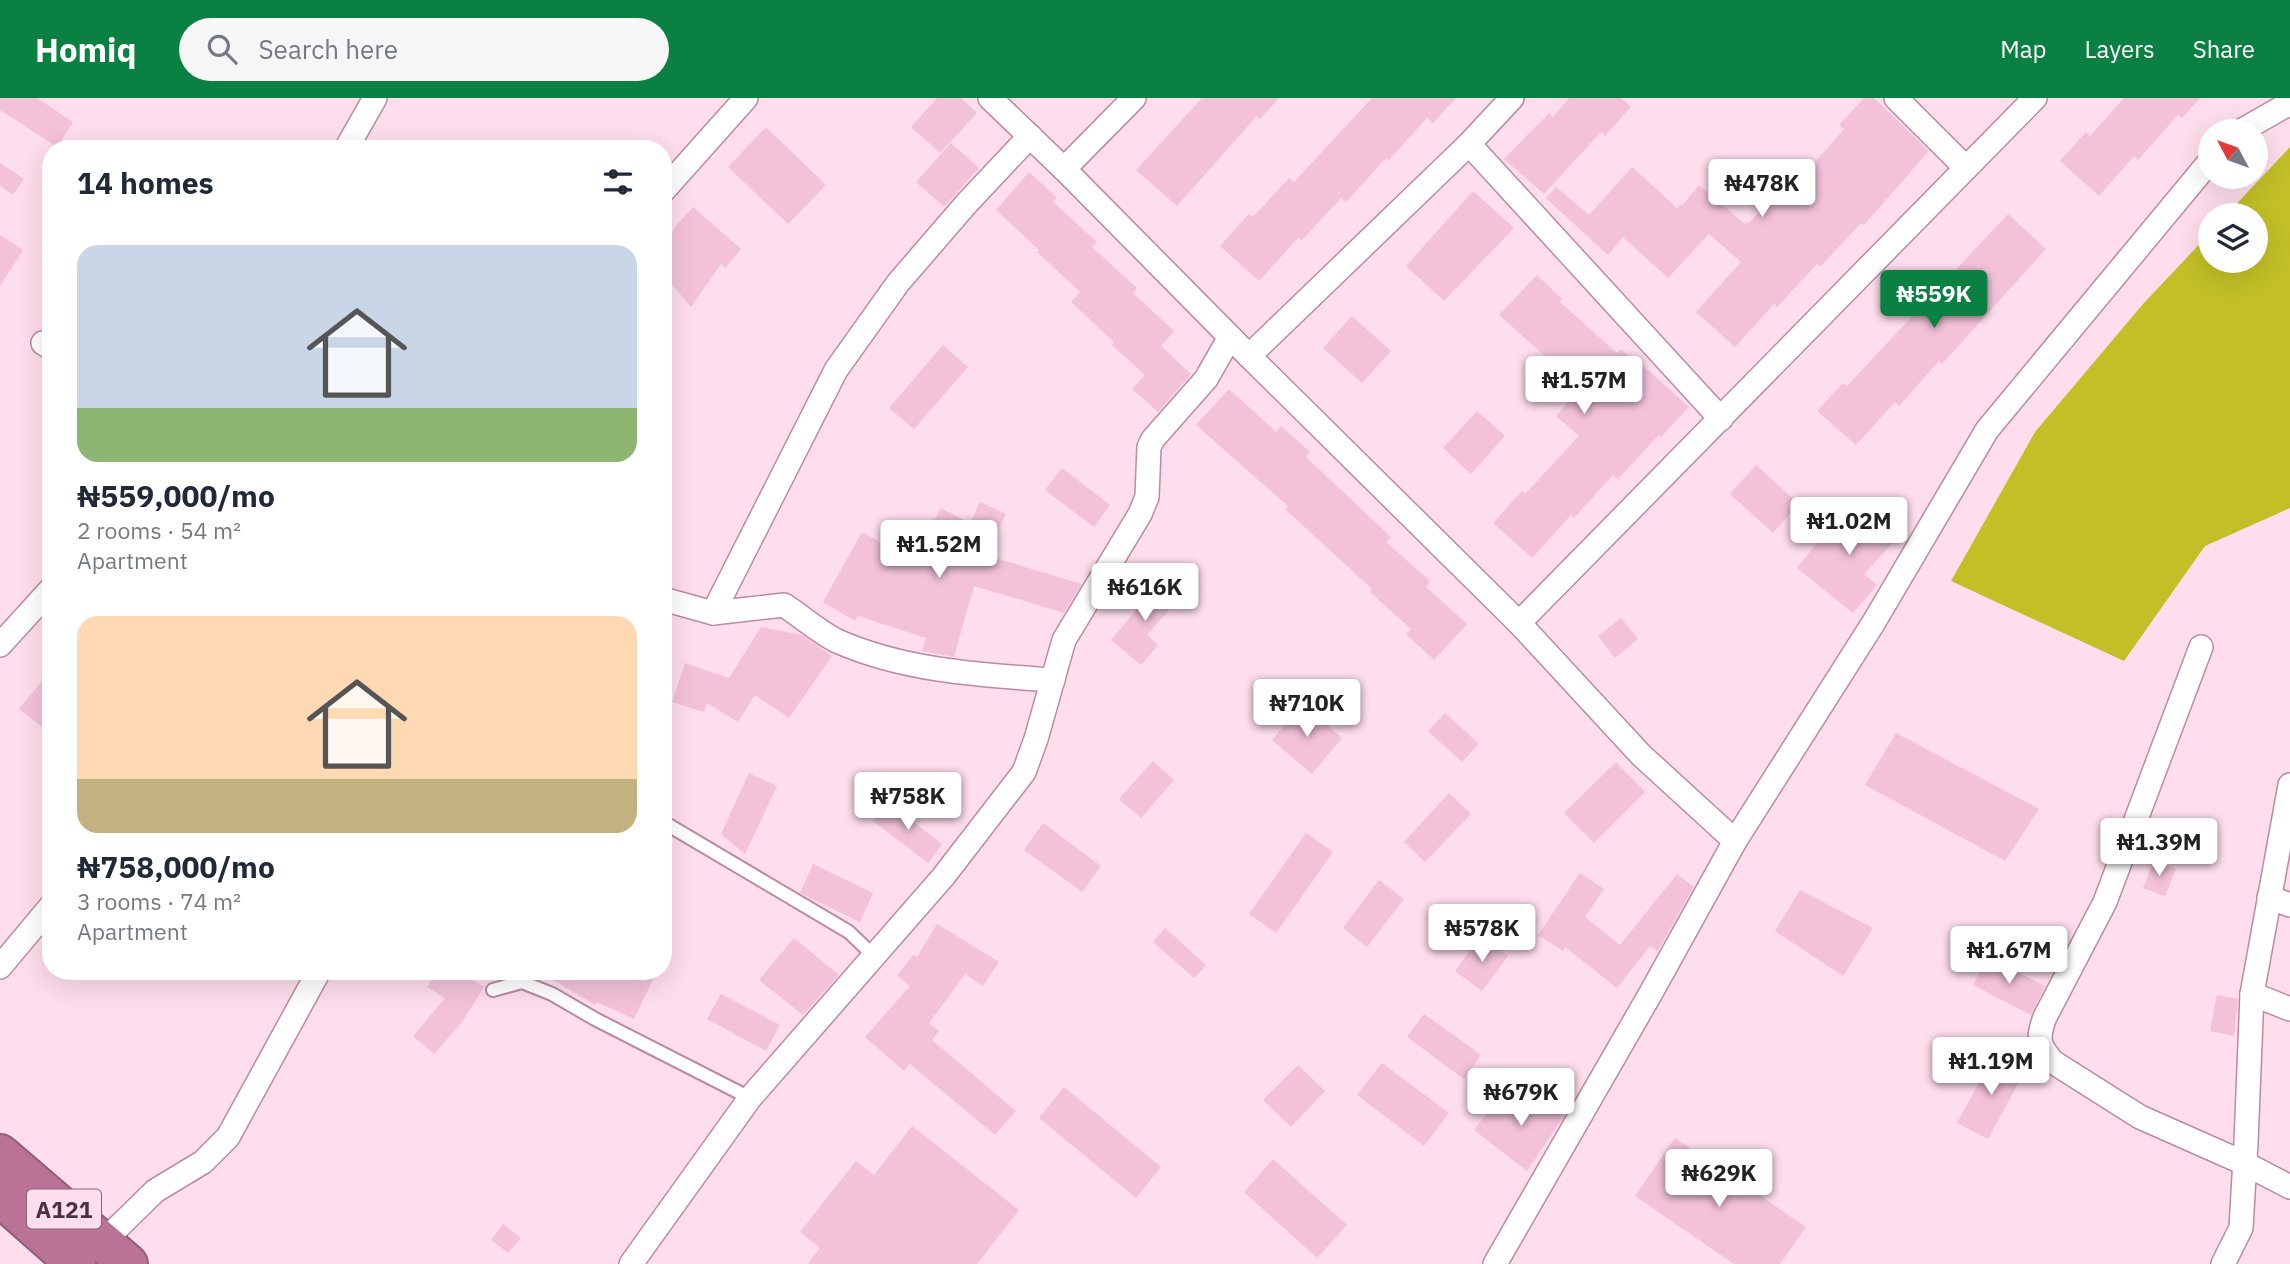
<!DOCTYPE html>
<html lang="en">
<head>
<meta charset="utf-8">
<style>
  :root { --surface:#fff; --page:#f6f6f7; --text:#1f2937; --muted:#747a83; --accent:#0b8043 }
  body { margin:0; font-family:"IBM Plex Sans",sans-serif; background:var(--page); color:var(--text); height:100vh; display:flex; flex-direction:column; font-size:26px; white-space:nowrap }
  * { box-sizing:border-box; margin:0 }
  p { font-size:23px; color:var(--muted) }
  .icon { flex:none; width:38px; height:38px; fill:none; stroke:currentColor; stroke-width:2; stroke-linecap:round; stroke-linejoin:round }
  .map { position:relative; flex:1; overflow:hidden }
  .details { position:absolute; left:42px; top:42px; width:630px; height:840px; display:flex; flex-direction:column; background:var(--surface); border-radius:28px; box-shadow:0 7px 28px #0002 }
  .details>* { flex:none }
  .needle { width:46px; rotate:311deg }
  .tools { position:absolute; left:2198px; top:21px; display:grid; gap:14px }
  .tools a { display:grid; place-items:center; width:70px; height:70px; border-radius:50%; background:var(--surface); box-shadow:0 7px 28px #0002; font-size:35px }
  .price { position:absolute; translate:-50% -60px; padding:0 16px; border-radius:7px; background:#fff; color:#222; font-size:23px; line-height:46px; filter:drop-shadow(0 2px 4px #0008) }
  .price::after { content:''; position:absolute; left:50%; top:42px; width:21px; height:16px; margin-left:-10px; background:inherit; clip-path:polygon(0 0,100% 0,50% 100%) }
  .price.current { background:var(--accent); color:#fff }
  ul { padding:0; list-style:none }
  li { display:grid; align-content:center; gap:14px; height:371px; padding:0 35px }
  li span { display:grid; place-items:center; height:217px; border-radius:21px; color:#555 }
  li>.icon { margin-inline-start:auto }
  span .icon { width:126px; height:126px; fill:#fffc; stroke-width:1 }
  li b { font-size:30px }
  h2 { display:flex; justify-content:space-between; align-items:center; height:84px; padding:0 35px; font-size:30px }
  header { display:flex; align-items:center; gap:42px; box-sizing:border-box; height:98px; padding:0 35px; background:var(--accent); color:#fff }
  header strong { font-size:33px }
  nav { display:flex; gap:38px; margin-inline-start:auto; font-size:24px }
  .search { width:490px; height:63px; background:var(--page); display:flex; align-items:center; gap:18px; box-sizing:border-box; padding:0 24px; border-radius:38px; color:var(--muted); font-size:26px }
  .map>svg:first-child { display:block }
</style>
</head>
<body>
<header>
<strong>Homiq</strong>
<div class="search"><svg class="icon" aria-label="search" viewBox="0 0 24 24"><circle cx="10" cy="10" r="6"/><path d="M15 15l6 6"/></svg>Search here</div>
<nav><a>Map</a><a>Layers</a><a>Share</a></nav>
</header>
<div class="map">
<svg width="2290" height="1166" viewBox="0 0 2290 1166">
  <rect width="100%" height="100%" fill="#feddec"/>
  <polygon fill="#c2c026" points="2290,49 2290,410 2205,448 2124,563 1951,483 2035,334 2143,206 2210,135 2210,163 2256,163 2256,117 2226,117"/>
  <g fill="#f3c2d9">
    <polygon points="0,0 37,0 73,24 57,49 0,12"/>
    <polygon points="937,0 961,0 977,15 940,55 911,29"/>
    <polygon points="1202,0 1279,0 1260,21 1257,18 1177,108 1136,72"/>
    <polygon points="1372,0 1456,0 1433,25 1427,20 1389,62 1386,60 1346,104 1341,100 1301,143 1298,140 1259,183 1220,148 1249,116 1253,119 1289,80 1294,84"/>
    <polygon points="1569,0 1621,0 1631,9 1605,38 1601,34 1544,96 1504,61 1549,15 1553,19"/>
    <polygon points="1864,0 1874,0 1929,53 1864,127 1861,125 1820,169 1817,166 1777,209 1774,206 1735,249 1696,214 1741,164 1709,136 1668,180 1623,139 1608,157 1546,100 1556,89 1589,117 1632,69 1677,110 1681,106 1682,108 1699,87 1745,126 1748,124 1749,125 1790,80 1796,86 1844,31 1839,27"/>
    <polygon points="2124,0 2200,0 2182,20 2178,17 2138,62 2134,58 2099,98 2060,63 2086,34 2090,38"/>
    <polygon points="766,29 826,87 788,126 728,69"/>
    <polygon points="951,45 979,70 944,109 916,84"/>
    <polygon points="0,65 24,81 13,97 0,88"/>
    <polygon points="1029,74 1057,100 1053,104 1097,144 1092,149 1137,190 1133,195 1174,233 1161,248 1191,276 1158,314 1132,291 1145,277 1112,247 1114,244 1071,204 1080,194 1037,154 1039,152 996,112"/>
    <polygon points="1473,93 1514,130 1444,203 1406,168"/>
    <polygon points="693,109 741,151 725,170 721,166 691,209 663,176 663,150 675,129"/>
    <polygon points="2008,116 2046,151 1942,266 1939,263 1899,308 1895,304 1856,347 1817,313 1843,285 1847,288"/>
    <polygon points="0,137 23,152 0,188"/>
    <polygon points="1537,177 1562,201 1560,204 1617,255 1620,251 1648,272 1689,309 1661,339 1659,337 1618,381 1613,377 1574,420 1571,417 1532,460 1493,425 1522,393 1525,396 1579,338 1556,318 1581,290 1499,217"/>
    <polygon points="1352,218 1391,253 1362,285 1323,250"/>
    <polygon points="943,247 968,269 914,331 889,310"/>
    <polygon points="1229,291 1276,334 1281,328 1310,354 1306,359 1391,439 1386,444 1430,483 1426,489 1467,526 1434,562 1406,536 1411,531 1370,494 1372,491 1285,411 1288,408 1196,327"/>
    <polygon points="1477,313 1505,338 1471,376 1443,350"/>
    <polygon points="1756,367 1799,406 1773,435 1730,396"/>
    <polygon points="1062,370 1110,407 1094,429 1045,392"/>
    <polygon points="1860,403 1899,438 1864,476 1877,487 1853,515 1797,470 1821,440 1824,443"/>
    <polygon points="980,404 1006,416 985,457 1082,486 1064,515 974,488 954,559 922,553 926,540 858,518 855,523 823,504 862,434 913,462 941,410 970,425"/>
    <polygon points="1161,482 1180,499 1147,537 1158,547 1141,567 1111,542"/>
    <polygon points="1621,520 1638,541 1615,560 1598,538"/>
    <polygon points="761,529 802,537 832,558 789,620 755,597 738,624 707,605 704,614 672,604 685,565 729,580"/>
    <polygon points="51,572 51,636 19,611"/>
    <polygon points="1302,606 1342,640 1312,676 1272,642"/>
    <polygon points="1445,615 1479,646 1462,664 1428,633"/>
    <polygon points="1896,635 2039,711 2005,763 1865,687"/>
    <polygon points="1153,663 1174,682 1141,720 1119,701"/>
    <polygon points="1616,664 1645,694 1594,745 1564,715"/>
    <polygon points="749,675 777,688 745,756 721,736"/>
    <polygon points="1449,695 1471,716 1425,764 1404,744"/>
    <polygon points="888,704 942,746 928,765 873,723"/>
    <polygon points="1043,725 1101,768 1082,794 1024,752"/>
    <polygon points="1306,735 1333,754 1276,835 1249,816"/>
    <polygon points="2154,763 2176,771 2165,798 2143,790"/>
    <polygon points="813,766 873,795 860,824 800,795"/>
    <polygon points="1580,775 1604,791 1585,819 1620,847 1677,776 1694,789 1660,849 1657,853 1650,848 1617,890 1565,849 1563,853 1538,837"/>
    <polygon points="1379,782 1404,801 1367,849 1343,830"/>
    <polygon points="1800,792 1873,830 1843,878 1775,833"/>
    <polygon points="937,826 999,864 983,888 965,876 929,925 939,933 932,942 1016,1013 995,1037 910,966 904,973 865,939 910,888 897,878 913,857 917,859"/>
    <polygon points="1165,830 1206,867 1194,880 1153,844"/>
    <polygon points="1481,838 1508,858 1482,893 1455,873"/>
    <polygon points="794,840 839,877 803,917 759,882"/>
    <polygon points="1988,859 2045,888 2031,917 1973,887"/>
    <polygon points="437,873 458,873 484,889 462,924 434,956 413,938 445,900 427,889"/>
    <polygon points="538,873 657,873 634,921 597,904 595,907"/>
    <polygon points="721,896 780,927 766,953 707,921"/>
    <polygon points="2217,897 2238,901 2234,938 2210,933"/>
    <polygon points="1424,916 1481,957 1464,981 1407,939"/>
    <polygon points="1994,957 2025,973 1988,1041 1957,1025"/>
    <polygon points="1382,965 1449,1015 1424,1048 1357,997"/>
    <polygon points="1298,967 1325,993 1291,1029 1263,1002"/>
    <polygon points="1064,989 1161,1069 1136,1100 1039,1020"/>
    <polygon points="1522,990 1564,1018 1527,1073 1474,1032 1493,1007 1504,1016"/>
    <polygon points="912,1028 1019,1112 977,1166 808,1166 820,1150 800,1134 856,1063 874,1077"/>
    <polygon points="1675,1040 1806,1129 1780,1166 1734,1166 1635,1098"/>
    <polygon points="1273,1061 1347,1127 1317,1160 1244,1094"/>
    <polygon points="503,1126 521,1140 508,1155 491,1142"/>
  </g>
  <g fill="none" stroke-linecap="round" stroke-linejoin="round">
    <defs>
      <g id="lane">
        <polyline points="670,728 849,834 875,859"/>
        <polyline points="493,892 522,884 552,896 595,921 750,1000"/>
      </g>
      <g id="street">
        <polyline points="990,0 1064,71 1249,258 1519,525 1641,657 1735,743"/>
        <polyline points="1896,0 1966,70"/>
        <polyline points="2241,33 2283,9 2290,7"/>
        <polyline points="1469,46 1721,321"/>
        <polyline points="346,51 375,0"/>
        <polyline points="1064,71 1134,0"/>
        <polyline points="663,93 746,0"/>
        <polyline points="43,245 51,250"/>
        <polyline points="1249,258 1469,46 1512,0"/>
        <path d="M663,501L713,515L784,507C801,518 819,534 837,543C905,573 980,577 1053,582"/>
        <polyline points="713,515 836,272 898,185 967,105 1030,38"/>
        <polyline points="1519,525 2035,0"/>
        <polyline points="0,547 51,491"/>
        <path d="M2201,549L2105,804L2045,919C2037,940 2038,947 2053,964L2140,1019L2244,1065L2290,1089"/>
        <polyline points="2269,799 2290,807"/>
        <polyline points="0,869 51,808"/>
        <polyline points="2252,896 2290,911"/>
        <polyline points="103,1144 155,1093 203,1064 228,1039 319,873"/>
        <polyline points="631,1166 750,1000 943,779 1024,674 1036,641 1064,542 1140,416 1147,399 1149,349 1153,341 1206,281 1230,239"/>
        <polyline points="1495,1166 1652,893 1735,743 1874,524 1987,332 2210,63"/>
        <polyline points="2223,1166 2241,1130 2246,1044 2252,896 2290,687"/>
      </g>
      <g id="highway">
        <polyline points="0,1056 128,1166"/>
        <polyline points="0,1099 76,1166"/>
      </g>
    </defs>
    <use href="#lane" stroke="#bc8aa2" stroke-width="16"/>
    <use href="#street" stroke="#bc8aa2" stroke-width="26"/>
    <use href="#highway" stroke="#925d78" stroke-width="42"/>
    <use href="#lane" stroke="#fff" stroke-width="12"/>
    <use href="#street" stroke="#fff" stroke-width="23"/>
    <use href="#highway" stroke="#ba7397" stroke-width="38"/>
  </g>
  <g text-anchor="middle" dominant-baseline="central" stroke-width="7" stroke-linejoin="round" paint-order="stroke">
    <rect fill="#feddec" stroke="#7f6772" stroke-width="2" x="27" y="1091.5" width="74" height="39" rx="5"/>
    <g font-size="23" font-weight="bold" fill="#49343e">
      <text x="64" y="1111">A121</text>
    </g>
  </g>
</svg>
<div class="tools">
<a><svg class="needle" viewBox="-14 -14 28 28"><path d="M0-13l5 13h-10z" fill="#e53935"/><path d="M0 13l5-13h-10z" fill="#747a83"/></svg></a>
<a><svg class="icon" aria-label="layers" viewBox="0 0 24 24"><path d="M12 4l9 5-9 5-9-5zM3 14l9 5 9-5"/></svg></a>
</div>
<b class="price" style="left:1762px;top:121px">₦478K</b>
<b class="price current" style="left:1934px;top:232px">₦559K</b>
<b class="price" style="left:1584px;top:318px">₦1.57M</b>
<b class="price" style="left:1849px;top:459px">₦1.02M</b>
<b class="price" style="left:939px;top:482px">₦1.52M</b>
<b class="price" style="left:1145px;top:525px">₦616K</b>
<b class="price" style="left:1307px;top:641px">₦710K</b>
<b class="price" style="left:908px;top:734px">₦758K</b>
<b class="price" style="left:2159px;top:780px">₦1.39M</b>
<b class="price" style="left:1482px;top:866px">₦578K</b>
<b class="price" style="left:2009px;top:888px">₦1.67M</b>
<b class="price" style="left:1991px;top:999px">₦1.19M</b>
<b class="price" style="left:1521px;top:1030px">₦679K</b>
<b class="price" style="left:1719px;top:1111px">₦629K</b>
<section class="details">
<h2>14 homes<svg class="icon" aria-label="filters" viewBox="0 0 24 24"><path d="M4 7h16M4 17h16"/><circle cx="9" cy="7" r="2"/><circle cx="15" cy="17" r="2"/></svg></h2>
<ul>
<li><span style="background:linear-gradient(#c9d6e8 75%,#8fb573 0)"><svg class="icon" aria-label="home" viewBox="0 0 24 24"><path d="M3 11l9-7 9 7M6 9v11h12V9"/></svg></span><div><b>₦559,000/mo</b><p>2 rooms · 54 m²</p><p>Apartment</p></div></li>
<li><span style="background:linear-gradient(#ffd9b3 75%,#c2b280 0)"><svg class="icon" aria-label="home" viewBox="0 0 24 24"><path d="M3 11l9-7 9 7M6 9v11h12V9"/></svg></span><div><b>₦758,000/mo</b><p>3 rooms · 74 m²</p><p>Apartment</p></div></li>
</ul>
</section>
</div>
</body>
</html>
